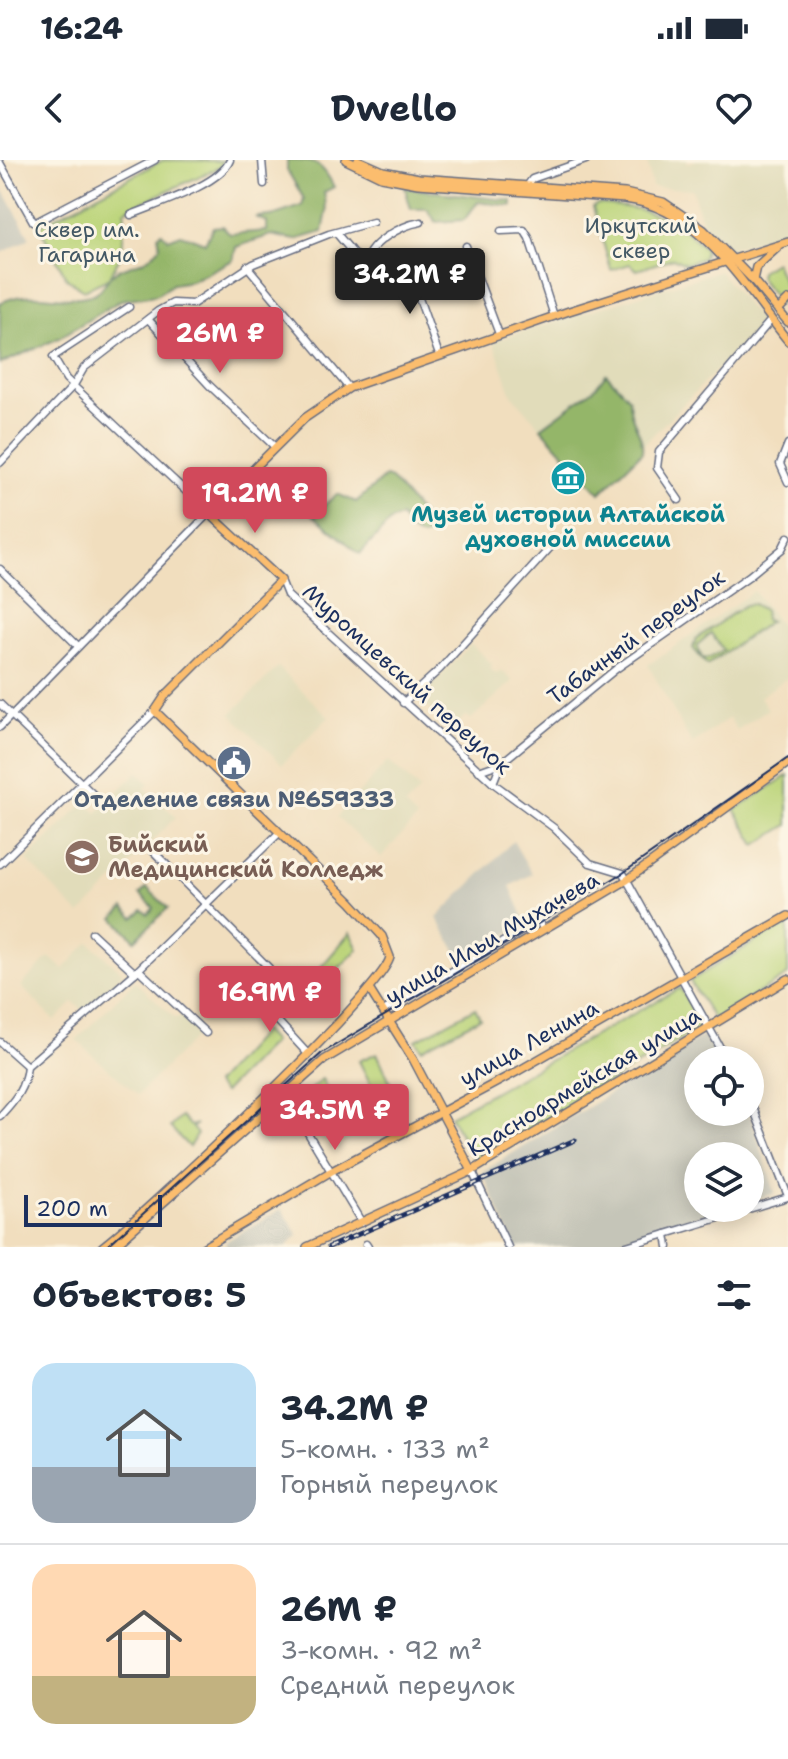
<!DOCTYPE html>
<html lang="ru">
<head>
<meta charset="utf-8">
<style>
  :root { --surface:#fff; --page:#f6f6f7; --text:#1f2937; --muted:#747a83; --line:#e0e1e3; --accent:#d1495b }
  body { margin:0; font-family:"Shantell Sans",sans-serif; background:var(--page); color:var(--text); height:100vh; display:flex; flex-direction:column; font-size:30px; white-space:nowrap }
  * { box-sizing:border-box; margin:0 }
  p { font-size:26px; color:var(--muted) }
  .icon { flex:none; width:44px; height:44px; fill:none; stroke:currentColor; stroke-width:2; stroke-linecap:round; stroke-linejoin:round }
  .map { position:relative; height:1087px; overflow:hidden }
  .drawer { display:flex; flex-direction:column; background:var(--surface); flex:1 }
  .drawer>* { flex:none }
  .controls { position:absolute; left:684px; top:886px; display:grid; gap:16px }
  .controls a { display:grid; place-items:center; width:80px; height:80px; border-radius:50%; background:var(--surface); box-shadow:0 4px 20px #0003; font-size:40px }
  .scale { position:absolute; left:24px; bottom:20px; width:138px; box-sizing:border-box; padding-left:8px; border:4px solid #1b2f5e; border-top:0; font-size:22px; line-height:28px; white-space:nowrap; color:#1b2f5e; -webkit-text-stroke:6px #fcf5e5; paint-order:stroke }
  .price { position:absolute; translate:-50% -68px; padding:0 18px; border-radius:8px; background:var(--accent); color:#fff; font-size:26px; line-height:52px; filter:drop-shadow(0 2px 4px #0008) }
  .price::after { content:''; position:absolute; left:50%; top:48px; width:24px; height:18px; margin-left:-12px; background:inherit; clip-path:polygon(0 0,100% 0,50% 100%) }
  .price.selected { background:#222; color:#fff }
  ul { padding:0; list-style:none }
  li { display:flex; align-items:center; gap:24px; height:200px; padding:0 32px }
  li+li { border-top:2px solid var(--line) }
  li span { display:grid; place-items:center; flex:none; width:224px; height:160px; border-radius:24px; color:#555 }
  li>.icon { margin-inline-start:auto }
  span .icon { width:96px; height:96px; fill:#fffc; stroke-width:1 }
  li b { font-size:34px }
  h2 { display:flex; justify-content:space-between; align-items:center; height:96px; padding:0 32px; font-size:34px }
  .status { display:flex; justify-content:space-between; align-items:center; height:56px; padding:0 40px; background:var(--surface); direction:ltr }
  .status svg { height:22px; fill:currentColor }
  header { display:flex; justify-content:space-between; align-items:center; height:104px; padding:0 32px; background:var(--surface); font-size:36px; font-weight:700 }
  .map>svg:first-child { display:block }
</style>
</head>
<body>
<div class="status"><b>16:24</b><svg viewBox="0 0 49 12"><path d="M0 12V9h3v3zM5 12V6h3v6zM10 12V3h3v9zM15 12V0h3v12zM26 1h20v11H26zM47 4h2v5h-2z"/></svg></div>
<header><svg class="icon" aria-label="back" viewBox="0 0 24 24"><path d="M15 5l-7 7 7 7"/></svg>Dwello<svg class="icon" aria-label="heart" viewBox="0 0 24 24"><path d="M12 20l-8-8c-3-5 5-10 8-4 3-6 11-1 8 4z"/></svg></header>
<div class="map">
<svg width="788" height="1087" viewBox="0 0 788 1087">
  <rect width="100%" height="100%" fill="#fcf5e5"/>
  <filter id="ink" filterUnits="userSpaceOnUse"><feTurbulence type="fractalNoise" baseFrequency=".0125" numOctaves="2"/><feDisplacementMap in="SourceGraphic" scale="16" xChannelSelector="R" yChannelSelector="G"/><feConvolveMatrix kernelMatrix="1 2 1 2 8 2 1 2 1" color-interpolation-filters="sRGB"/></filter>
  <filter id="wash" filterUnits="userSpaceOnUse"><feTurbulence type="fractalNoise" baseFrequency=".006" numOctaves="4" result="noise"/><feDisplacementMap in="SourceGraphic" scale="32" xChannelSelector="R" yChannelSelector="G"/><feGaussianBlur stdDeviation="1.8" result="paint"/><feColorMatrix in="noise" values="0 0 0 0 0 0 0 0 0 0 0 0 0 0 0 0 0 1.4 0 .05"/><feComposite in="paint" operator="in"/></filter>
  <g filter="url(#wash)">
    <rect width="100%" height="100%" fill="#f1debe"/>
    <g fill="#e1dcba">
      <polygon points="647,0 687,0 688,3 697,0 788,0 788,71 727,89 701,60 692,29 652,27"/>
      <polygon points="716,112 720,112 762,164 643,285 628,254 629,238 595,228 541,268 512,235 493,181"/>
      <polygon points="754,431 788,475 788,517 760,537 768,549 737,570 729,558 692,584 648,505"/>
      <polygon points="471,484 492,504 490,508 496,514 501,510 513,521 471,559 466,555 452,569 420,539"/>
      <polygon points="278,507 329,557 282,604 231,554"/>
      <polygon points="388,601 420,630 405,646 417,658 381,697 337,657"/>
      <polygon points="137,612 149,623 145,628 176,657 80,755 27,700 85,642 97,653"/>
      <polygon points="89,782 123,813 86,853 73,842 55,861 21,826 49,797 64,809"/>
      <polygon points="135,821 175,858 183,856 200,872 138,935 76,880"/>
    </g>
    <g fill="#c5c5b8">
      <polygon points="0,24 30,78 0,94"/>
      <polygon points="513,681 532,714 510,726 526,763 462,801 437,758"/>
      <polygon points="704,876 718,900 698,900 698,952 749,952 775,1033 750,1041 750,996 698,996 698,1048 726,1048 597,1087 515,1087 482,1012"/>
      <polygon points="282,1049 298,1075 286,1087 227,1087 225,1082"/>
    </g>
    <g fill="#bbd479" stroke="#6b826c" stroke-width="2" fill-rule="evenodd">
      <polygon points="163,0 223,1 220,7 125,50 122,94 108,119 84,130 67,119 39,66"/>
      <path d="M598,44C643,47 674,55 705,89L703,98L685,104L673,98L637,110L630,104L611,110L593,47Z"/>
      <polygon points="775,102 785,126 788,125 788,137 781,145 759,117 760,111"/>
      <path d="M753,444L764,450L765,460L770,461L707,505L693,488L696,479L745,445ZM711,473L723,490L708,499L702,498L697,485Z"/>
      <polygon points="788,615 788,665 756,685 735,650"/>
      <polygon points="788,762 788,815 714,860 690,821"/>
      <polygon points="350,773 358,789 319,828 310,820"/>
      <polygon points="680,828 702,866 476,1003 450,956"/>
      <polygon points="475,848 480,858 422,889 416,880"/>
      <polygon points="263,871 273,882 223,933 215,924"/>
      <polygon points="377,893 397,937 381,945 359,901"/>
      <polygon points="322,919 334,944 315,955 302,937"/>
      <polygon points="181,957 190,966 196,964 192,968 197,974 189,987 170,967"/>
    </g>
    <g fill="#94b669" stroke="#587264" stroke-width="2">
      <path d="M287,0C314,0 322,2 334,27L324,32L327,51L323,72L295,80L271,75L236,87L233,100L191,121L173,124L156,135L121,140L57,179L0,204V143C33,127 54,143 86,136C107,132 104,117 118,110C136,103 148,103 160,86L158,75L162,72L168,79L181,74L205,83L213,67L223,66L230,74L267,71V62L255,57L272,56L302,46L304,39L287,10Z"/>
      <polygon points="405,28 512,41 512,46 478,42 464,60 436,62 427,49 411,49"/>
      <path d="M606,214L629,238C628,259 645,276 642,292L600,333L541,268L595,228Z"/>
      <polygon points="385,317 391,319 432,366 428,374 421,377 409,370 401,357 392,360 360,394 313,355 337,334 356,342"/>
      <polygon points="147,728 168,748 135,780 114,758 124,748 134,758 143,750 148,754 154,748 140,734"/>
    </g>
  </g>
  <g filter="url(#ink)">
    <g fill="none" stroke-linecap="round" stroke-linejoin="round">
      <defs>
        <g id="minor">
          <polyline points="262,0 264,24"/>
          <polyline points="0,3 34,63 155,0"/>
          <polyline points="527,26 532,19 586,0"/>
          <path d="M131,55C157,44 220,25 230,0"/>
          <polyline points="501,71 524,70 529,78 554,156"/>
          <polyline points="337,74 365,107"/>
          <polyline points="466,86 499,174"/>
          <polyline points="247,106 349,228"/>
          <polyline points="408,107 439,195"/>
          <path d="M372,121L365,107C365,84 402,65 421,62"/>
          <polyline points="148,159 209,225 275,287"/>
          <polyline points="788,284 780,304 788,322"/>
          <polyline points="0,303 74,225 84,208 158,151 173,143 193,144 253,104 329,74 373,62"/>
          <polyline points="679,340 657,308 659,292 771,160"/>
          <polyline points="0,409 78,486"/>
          <polyline points="281,420 287,435 493,623 554,668 590,703 623,713 727,900"/>
          <polyline points="403,543 440,509 558,379"/>
          <polyline points="0,544 105,646"/>
          <polyline points="0,567 209,353 66,219 53,197 129,147"/>
          <polyline points="501,603 616,509 749,416 782,389 788,377"/>
          <polyline points="479,611 501,603 493,623"/>
          <polyline points="148,686 269,808 269,816"/>
          <polyline points="0,704 155,551"/>
          <polyline points="92,773 135,813"/>
          <polyline points="139,810 206,873"/>
          <polyline points="254,835 307,893"/>
          <polyline points="383,851 539,761 543,769"/>
          <polyline points="0,882 27,906"/>
          <polyline points="285,935 362,1063"/>
          <polyline points="750,940 788,1036"/>
          <path d="M0,956C15,940 25,928 27,906L135,813L279,673"/>
          <polyline points="472,1011 508,1087"/>
          <polyline points="666,1074 668,1087"/>
          <polyline points="366,1084 368,1087"/>
          <polyline points="623,1087 788,1037"/>
        </g>
        <g id="major">
          <path d="M346,0L381,17L418,24L625,39C700,48 744,126 788,181"/>
          <polyline points="358,0 383,11 419,18 625,33 663,42 704,70 753,120 788,162"/>
          <polyline points="753,120 756,107 777,88"/>
          <polyline points="778,150 788,140"/>
          <polyline points="369,829 413,899 472,1011"/>
          <path d="M102,1087C142,1057 385,829 390,797L382,776L351,742L155,551L165,536L281,420L209,353L305,258L349,228L569,151L788,82"/>
          <polyline points="113,1087 324,900 627,720 788,603"/>
          <polyline points="204,1087 330,1012 518,911 788,756"/>
          <polyline points="307,1087 472,1011 788,819"/>
        </g>
      </defs>
      <use href="#minor" stroke="#666c80" stroke-width="9"/>
      <use href="#major" stroke="#666c80" stroke-width="10"/>
      <use href="#minor" stroke="#fff" stroke-width="6"/>
      <use href="#major" stroke="#fbbd6e" stroke-width="7"/>
      <polyline stroke="#1b2f5e" stroke-width="2" points="106,1087 322,893 623,713 788,598"/>
      <defs>
        <polyline id="rail" points="329,1087 575,980"/>
      </defs>
      <use href="#rail" stroke="#1b2f5e" stroke-width="5"/>
      <use href="#rail" stroke="#fcf5e5" stroke-width="2" stroke-dasharray="6" stroke-linecap="butt"/>
    </g>
  </g>
  <defs>
    <symbol id="museum-disc" viewBox="-11 -11 22 22"><circle r="9.5" fill="#0f9aa8" stroke="#fcf5e5"/><path d="M0-6L6-3V-2H-6V-3ZM-5-1h2V3h-2ZM-1-1h2V3h-2ZM3-1h2V3H3ZM-6 4H6V6H-6Z" fill="#fff"/></symbol>
    <symbol id="civic-disc" viewBox="-11 -11 22 22"><circle r="9.5" fill="#5c6f8a" stroke="#fcf5e5"/><path d="M-.6-6.5H3V-4.5H.6V-3L4-1V1h2V6H-6V1h2V-1L-.6-3ZM-1.2 2.5V6h2.4V2.5Z" fill="#fff"/></symbol>
    <symbol id="university-disc" viewBox="-11 -11 22 22"><circle r="9.5" fill="#8d6e63" stroke="#fcf5e5"/><path d="M0-5L7-2L0 1L-7-2ZM-4 1L0 2.5L4 1V4Q0 6-4 4Z" fill="#fff"/></symbol>
  </defs>
  <g fill-rule="evenodd">
    <use href="#museum-disc" x="548" y="298" width="40" height="40"/>
    <use href="#civic-disc" x="214" y="583" width="40" height="40"/>
    <use href="#university-disc" x="62" y="677" width="40" height="40"/>
  </g>
  <g text-anchor="middle" dominant-baseline="central" stroke-width="6" stroke-linejoin="round" paint-order="stroke">
    <g font-size="22" fill="#435865" stroke="#fcf5e5">
      <text x="641" y="65">Иркутский<tspan x="641" dy="25">сквер</tspan></text>
      <text x="87" y="69">Сквер им.<tspan x="87" dy="25">Гагарина</tspan></text>
    </g>
    <g font-size="22" font-weight="bold" fill="#0d838f" stroke="#fcf5e5">
      <text x="568" y="354">Музей истории Алтайской<tspan x="568" dy="25">духовной миссии</tspan></text>
    </g>
    <g font-size="22" fill="#1b2f5e" stroke="#fcf5e5">
      <text transform="translate(636 477) rotate(-36)">Табачный переулок</text>
      <text transform="translate(407 519) rotate(42)">Муромцевский переулок</text>
      <text transform="translate(492 778) rotate(-30)">улица Ильи Мухачева</text>
      <text transform="translate(529 883) rotate(-29)">улица Ленина</text>
      <text transform="translate(584 922) rotate(-31)">Красноармейская улица</text>
    </g>
    <g font-size="22" font-weight="bold" fill="#4e5e75" stroke="#fcf5e5">
      <text x="234" y="639">Отделение связи №659333</text>
    </g>
    <g font-size="22" font-weight="bold" fill="#785e54" stroke="#fcf5e5" text-anchor="start">
      <text x="108" y="684">Бийский<tspan x="108" dy="25">Медицинский Колледж</tspan></text>
    </g>
  </g>
</svg>
<div class="controls">
<a><svg class="icon" aria-label="locate" viewBox="0 0 24 24"><circle cx="12" cy="12" r="6"/><path d="M12 2v4M12 18v4M2 12h4M18 12h4"/></svg></a>
<a><svg class="icon" aria-label="layers" viewBox="0 0 24 24"><path d="M12 4l9 5-9 5-9-5zM3 14l9 5 9-5"/></svg></a>
</div>
<div class="scale">200 m</div>
<b class="price selected" style="left:410px;top:156px">34.2M ₽</b>
<b class="price" style="left:220px;top:215px">26M ₽</b>
<b class="price" style="left:255px;top:375px">19.2M ₽</b>
<b class="price" style="left:270px;top:874px">16.9M ₽</b>
<b class="price" style="left:335px;top:992px">34.5M ₽</b>
</div>
<section class="drawer">
<h2>Объектов: 5<svg class="icon" aria-label="filters" viewBox="0 0 24 24"><path d="M4 7h16M4 17h16"/><circle cx="9" cy="7" r="2"/><circle cx="15" cy="17" r="2"/></svg></h2>
<ul>
<li><span style="background:linear-gradient(#bfe0f5 65%,#9aa5b1 0)"><svg class="icon" aria-label="home" viewBox="0 0 24 24"><path d="M3 11l9-7 9 7M6 9v11h12V9"/></svg></span><div><b>34.2M ₽</b><p>5-комн. · 133 m²</p><p>Горный переулок</p></div></li>
<li><span style="background:linear-gradient(#ffd9b3 70%,#c2b280 0)"><svg class="icon" aria-label="home" viewBox="0 0 24 24"><path d="M3 11l9-7 9 7M6 9v11h12V9"/></svg></span><div><b>26M ₽</b><p>3-комн. · 92 m²</p><p>Средний переулок</p></div></li>
</ul>
</section>
</body>
</html>
